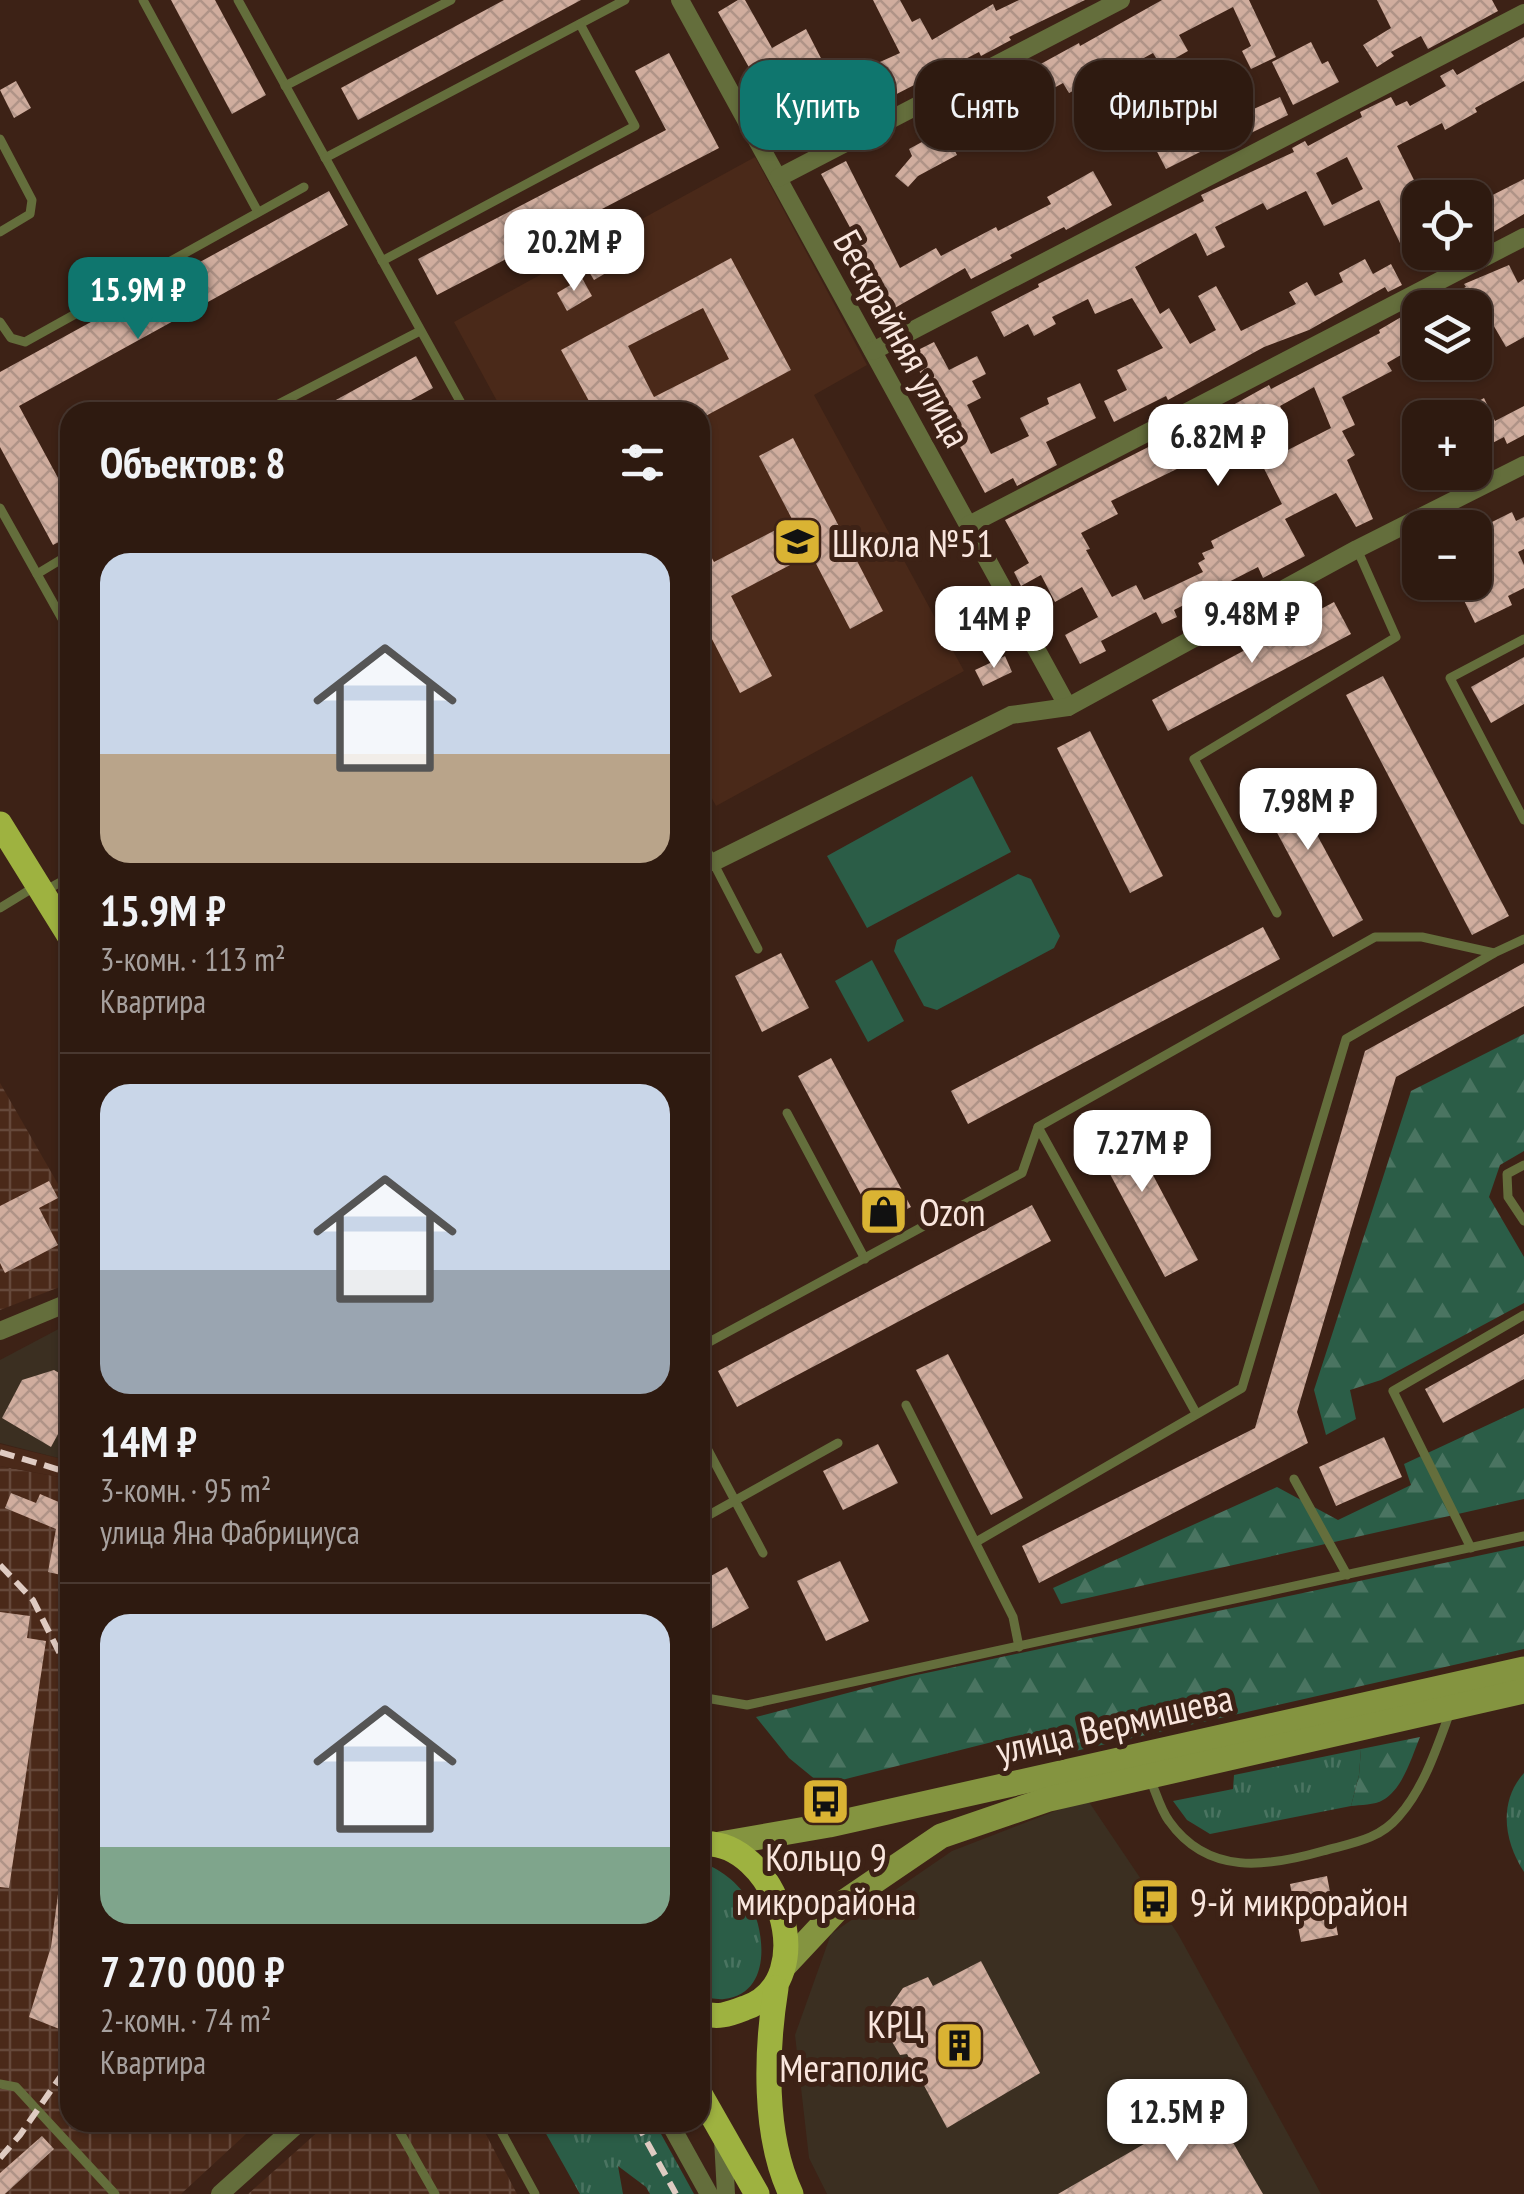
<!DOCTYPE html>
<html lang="ru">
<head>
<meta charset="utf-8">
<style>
  :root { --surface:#2e1a10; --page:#3a271e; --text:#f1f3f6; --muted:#a7a19f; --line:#493830; --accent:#0f766e }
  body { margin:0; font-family:"PT Sans Narrow",sans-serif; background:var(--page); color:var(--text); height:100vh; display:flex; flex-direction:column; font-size:38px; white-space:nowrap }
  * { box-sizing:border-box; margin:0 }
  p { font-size:32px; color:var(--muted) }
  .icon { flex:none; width:55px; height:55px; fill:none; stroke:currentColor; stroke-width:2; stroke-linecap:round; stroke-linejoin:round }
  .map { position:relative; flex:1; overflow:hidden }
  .drawer { position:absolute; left:60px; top:402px; width:650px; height:1730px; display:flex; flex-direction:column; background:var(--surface); border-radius:30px; box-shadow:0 2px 8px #0004,0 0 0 2px var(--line) }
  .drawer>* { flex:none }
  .banner { position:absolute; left:740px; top:60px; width:632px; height:90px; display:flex; gap:20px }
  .controls { position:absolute; left:1402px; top:180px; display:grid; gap:20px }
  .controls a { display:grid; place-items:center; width:90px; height:90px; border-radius:20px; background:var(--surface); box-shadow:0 2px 8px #0004,0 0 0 2px var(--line); font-size:50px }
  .price { position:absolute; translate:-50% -85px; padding:0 22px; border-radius:20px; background:#fff; color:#222; font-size:32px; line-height:65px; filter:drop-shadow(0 2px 5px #0008) }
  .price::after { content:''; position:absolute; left:50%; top:60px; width:30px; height:22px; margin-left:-15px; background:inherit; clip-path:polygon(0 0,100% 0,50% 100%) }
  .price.selected { background:var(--accent); color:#fff }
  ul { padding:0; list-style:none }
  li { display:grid; align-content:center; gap:20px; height:530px; padding:0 40px }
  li+li { border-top:2px solid var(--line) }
  li span { display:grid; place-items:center; height:310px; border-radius:30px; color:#555 }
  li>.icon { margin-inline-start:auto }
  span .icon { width:180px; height:180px; fill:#fffc; stroke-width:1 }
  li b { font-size:42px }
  h2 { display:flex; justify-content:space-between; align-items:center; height:120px; padding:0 40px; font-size:42px }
  .tag { padding:0 35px; border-radius:30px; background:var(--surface); box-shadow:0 2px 8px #0004,0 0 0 2px var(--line); font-size:35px; line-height:90px }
  .tag.selected { background:var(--accent); color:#fff }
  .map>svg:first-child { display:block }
</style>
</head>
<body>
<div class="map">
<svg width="1524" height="2194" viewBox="0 0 1524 2194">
  <defs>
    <pattern id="industrial-grid" width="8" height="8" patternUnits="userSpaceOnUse" patternTransform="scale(2.5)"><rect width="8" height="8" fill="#4a2919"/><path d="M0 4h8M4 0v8" fill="none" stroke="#65483a"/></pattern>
    <pattern id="grass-tufts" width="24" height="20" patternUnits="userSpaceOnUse" patternTransform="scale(2.5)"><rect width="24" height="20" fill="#2b5d47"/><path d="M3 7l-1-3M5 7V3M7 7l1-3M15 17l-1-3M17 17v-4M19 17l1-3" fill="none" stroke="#4a7461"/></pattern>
    <pattern id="forest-firs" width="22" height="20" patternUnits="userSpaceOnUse" patternTransform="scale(2.5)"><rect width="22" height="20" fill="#2b5d47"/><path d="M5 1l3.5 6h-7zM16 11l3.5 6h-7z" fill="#4a7461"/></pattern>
    <pattern id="building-cross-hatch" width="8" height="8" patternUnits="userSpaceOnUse" patternTransform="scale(2.5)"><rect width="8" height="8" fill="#d0ad9e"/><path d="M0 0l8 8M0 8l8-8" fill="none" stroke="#af9387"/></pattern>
  </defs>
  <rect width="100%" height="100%" fill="#3d2216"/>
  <g fill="#3b2f21">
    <polygon points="70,1323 70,1461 0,1443 0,1360"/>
    <polygon points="1089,1802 1178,1934 1321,2194 827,2194 809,2158 795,2035 831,1934 952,1851 1068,1806"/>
  </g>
  <g fill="url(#industrial-grid)">
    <polygon points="0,1083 70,1205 70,1283 0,1310"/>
    <polygon points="0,1466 70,1479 70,2122 258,2123 181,2194 0,2194"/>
    <polygon points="329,2122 480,2123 517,2194 248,2194"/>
  </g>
  <g fill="#4a2919">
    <polygon points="755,157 867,365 814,395 964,671 716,806 700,776 700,412 503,412 454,322"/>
    <polygon points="0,1444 70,1461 70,1479 0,1466"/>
  </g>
  <g fill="url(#grass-tufts)">
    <polygon points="1361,1749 1359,1775 1351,1806 1210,1834 1187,1820 1173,1801 1233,1789 1234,1775"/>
    <path d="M1524,1773V1872C1504,1841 1498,1802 1524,1773Z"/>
    <path d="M700,1862C719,1868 739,1883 749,1901C766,1932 772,1994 724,1999C717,2000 707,1997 700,1996Z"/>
    <polygon points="540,2123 655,2123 694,2194 650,2194 646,2187 618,2166 623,2194 580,2194"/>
  </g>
  <g fill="url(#forest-firs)">
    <polygon points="1524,1034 1524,1151 1500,1165 1489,1197 1524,1257 1524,1303 1381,1380 1350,1390 1356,1419 1326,1435 1314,1390 1411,1091"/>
    <polygon points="1524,1408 1524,1499 1061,1604 1053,1588 1277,1487 1338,1520 1411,1485 1404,1464"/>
    <polygon points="1524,1546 1524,1649 1062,1754 1004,1739 822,1785 789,1758 756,1717 912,1676"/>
    <path d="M1420,1737C1412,1756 1403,1789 1383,1800C1375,1805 1360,1805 1351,1806L1359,1775L1361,1749Z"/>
  </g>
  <g fill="#2b5d47">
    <polygon points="972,776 1011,852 867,928 827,856"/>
    <polygon points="1018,874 1031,879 1060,936 1054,948 937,1010 924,1006 894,951 897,940"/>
    <polygon points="872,960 904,1021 868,1042 835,981"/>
  </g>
  <g fill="url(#building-cross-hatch)" fill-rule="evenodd">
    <polygon points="171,0 215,0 266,95 232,114"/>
    <polygon points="504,0 581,0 358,120 341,88"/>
    <polygon points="738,0 745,0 772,48 806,29 826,68 792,86 818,135 794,148 718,12"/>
    <polygon points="873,0 900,0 912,22 920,18 932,40 993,4 996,11 1019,0 1085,0 1009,37 1011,40 981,56 979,52 877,104 862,70 900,53"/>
    <polygon points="1162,0 1249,0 1276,57 1251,69 1242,51 1251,46 1233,7 1179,35 1188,51 1161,66 1153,53 1116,73 1124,86 1099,99 1090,82 1069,93 1063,83 1028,102 1030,105 1020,110 1037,141 1020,151 999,115 951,137 940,115 1035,61 1037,66 1079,43 1080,46"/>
    <polygon points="1377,0 1492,0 1498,11 1428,49 1421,36 1391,52 1394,56 1377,67 1363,45 1391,28"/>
    <path d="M1524,37V81L1475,108L1477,112L1445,130L1442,123L1397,146L1415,182L1410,185L1420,205V233L1400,243L1379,200L1324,226L1306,191L1267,210L1263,203L1215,227L1225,247L1207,256L1196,233L1135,267L1160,314L1169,308L1190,344L1216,330L1198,296L1216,286L1241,331L1296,304L1289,292L1307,282L1315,296L1343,282L1339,273L1365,259L1373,274L1391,264L1402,285L1388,292L1385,287L1309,330L1264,347L1168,400L1166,396L1114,422L1104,401L1127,390L1117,370L1163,348L1132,298L1095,314L1088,299L1052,317L1056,324L1034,336L1028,324L1004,337L991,312L1039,287L1038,284L1204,201L1201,195L1294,152L1292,148L1305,141L1308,146L1362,117L1360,112L1391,97L1396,106L1407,101L1410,106L1446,86L1440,76L1453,69L1457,75ZM1347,157L1363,189L1332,205L1316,173Z"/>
    <polygon points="1311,42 1322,64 1328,61 1339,82 1293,105 1272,62"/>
    <polygon points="669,53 719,148 437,295 418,259 666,130 635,71"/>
    <polygon points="16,81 31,108 14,118 0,90"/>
    <polygon points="1280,97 1288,115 1218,149 1216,144 1166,169 1152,142 1242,101 1247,112"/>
    <polygon points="944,130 957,155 918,176 908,187 895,176 912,156 909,149"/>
    <polygon points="846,161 900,268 936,248 941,256 996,227 998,231 1051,204 1047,197 1093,171 1112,205 1066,230 1064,227 1010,255 1012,258 971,279 965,268 886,313 846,237 853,233 821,174"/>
    <polygon points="1524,179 1524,214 1475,243 1475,204"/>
    <polygon points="329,191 348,225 19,406 70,500 70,536 53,545 0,447 0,372"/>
    <polygon points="632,234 642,252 594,280 583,262"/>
    <path d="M731,258L791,370L700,419V412H595L561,350ZM703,308L729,359L654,397L628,346Z"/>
    <polygon points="1509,265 1518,283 1524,279 1524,337 1506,347 1484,309 1478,312 1476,308 1425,308 1466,287 1464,284"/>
    <polygon points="582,278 592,296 567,311 557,293"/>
    <path d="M1420,306V344L1387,363L1392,371L1342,397L1355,425L1342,431L1355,455L1347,460L1373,519L1356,527L1336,493L1285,519L1305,556L1263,578L1258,567L1174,610L1177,617L1162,624L1156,612L1101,641L1106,651L1080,664L1065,635L1098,617L1082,587L1055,602L1041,575L1021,586L1014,572L1029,563L1005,520L1166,438L1181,467L1111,501L1118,514L1081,533L1090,549L1086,550L1112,597L1136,585L1144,600L1203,572L1198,563L1205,559L1202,553L1214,548L1211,541L1282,504L1253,447L1217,463L1197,425L1269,385L1271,389L1380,333L1379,330ZM1314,387L1331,428L1282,453L1266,423L1284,414L1280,406Z"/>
    <polygon points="934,342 949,370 977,356 986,374 972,381 981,398 967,405 991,454 1029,436 1020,418 1049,404 1047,398 1080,383 1096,418 1046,442 1057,465 1017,486 1013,478 985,493 910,354"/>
    <polygon points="416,356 433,388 389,412 314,412"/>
    <polygon points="1484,398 1495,421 1524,406 1524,435 1507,444 1504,437 1475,452 1475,418 1470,418 1465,408"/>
    <polygon points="793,438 883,611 850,629 811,554 731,596 772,676 740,693 700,616 700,536 714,562 793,521 759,456"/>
    <polygon points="1512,512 1516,521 1524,517 1524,549 1518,552 1524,565 1524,588 1508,596 1512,605 1475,623 1455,582 1475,582 1475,545 1488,539 1482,527"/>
    <polygon points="1334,602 1351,634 1168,731 1152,700"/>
    <polygon points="1005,656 1012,672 983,686 975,670"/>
    <polygon points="1524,657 1524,704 1491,723 1471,687"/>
    <polygon points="1383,676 1509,916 1472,935 1346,695"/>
    <polygon points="1090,731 1163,876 1130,893 1057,748"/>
    <polygon points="1282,770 1363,920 1333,937 1252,786"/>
    <polygon points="1263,927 1280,959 968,1124 951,1091"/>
    <polygon points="781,953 809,1008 762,1032 735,976"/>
    <polygon points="1524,963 1524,1006 1396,1077 1297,1412 1308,1443 1039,1583 1022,1546 1255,1428 1365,1051"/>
    <polygon points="831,1058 911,1207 877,1225 798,1076"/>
    <polygon points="1120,1113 1198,1260 1165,1277 1087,1131"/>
    <polygon points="49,1181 58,1198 39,1208 58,1245 5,1273 0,1263 0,1206"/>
    <polygon points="1032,1205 1051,1241 737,1407 718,1371"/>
    <polygon points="1524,1334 1524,1379 1443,1423 1425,1389"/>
    <polygon points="948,1354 1023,1498 991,1515 916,1370"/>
    <polygon points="54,1370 66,1377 70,1412 51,1447 2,1418 22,1380"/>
    <polygon points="1384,1437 1402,1477 1336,1506 1319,1467"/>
    <polygon points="878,1444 898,1483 843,1510 823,1471"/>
    <polygon points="11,1493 36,1503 40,1494 61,1503 62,1497 70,1498 70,1577 48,1572 56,1529 5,1508"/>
    <polygon points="840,1561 869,1621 826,1641 797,1581"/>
    <polygon points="727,1567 749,1608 700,1635 700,1582"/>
    <polygon points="0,1612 30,1616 27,1638 46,1641 9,1888 0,1887"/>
    <polygon points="1327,1876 1338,1935 1301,1942 1290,1884"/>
    <polygon points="60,1879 70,1880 70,2005 62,2030 29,2017 51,1947"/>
    <polygon points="981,1961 1040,2073 947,2128 907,2054 900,2055 888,2035 887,2011 903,1988 928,1977 933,1986"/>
    <polygon points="1211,2105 1263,2194 1058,2194"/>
    <polygon points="42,2136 54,2149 5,2194 0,2194 0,2173"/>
  </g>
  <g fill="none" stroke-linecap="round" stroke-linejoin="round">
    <g stroke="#646e3c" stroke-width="9">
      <polyline points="143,0 258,212"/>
      <polyline points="238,0 466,412"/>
      <polyline points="285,86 451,0"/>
      <polyline points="0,139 32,200 30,214 0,232"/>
      <polyline points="325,158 625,0"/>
      <polyline points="382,261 635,126 580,24"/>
      <polyline points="0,322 11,338 25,342 304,187"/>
      <polyline points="263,412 420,331"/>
      <polyline points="69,416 70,418"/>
      <polyline points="0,508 70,633"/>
      <polyline points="37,574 70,554"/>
      <polyline points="1524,639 1450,678 1524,820"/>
      <polyline points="700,837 758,949"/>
      <polyline points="46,890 70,877"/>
      <polyline points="0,908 36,886"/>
      <polyline points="1277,913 1194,759 1396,637 1357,549"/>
      <polyline points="787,1113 865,1259"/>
      <polyline points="1524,1165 1507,1174 1508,1197 1524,1221"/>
      <polyline points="700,1347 1022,1173 1038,1127"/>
      <polyline points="906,1405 1013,1617 1019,1647"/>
      <polyline points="1196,1413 1038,1127 1375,937 1422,937 1494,953"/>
      <polyline points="700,1435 763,1553"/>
      <polyline points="1294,1479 1347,1575"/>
      <polyline points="700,1520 838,1443"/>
      <polyline points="976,1542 1242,1388 1346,1039 1494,953 1524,939"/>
      <polyline points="1471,1548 1393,1391 1524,1315"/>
      <polyline points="700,1697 747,1705 1524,1536"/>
      <path d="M1150,1779C1156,1792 1160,1809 1169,1821C1208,1876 1267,1867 1323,1851C1352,1843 1379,1840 1399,1816C1424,1788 1437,1747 1450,1712"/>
      <polyline points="0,2084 16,2087 115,2194"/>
      <polyline points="394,2122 435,2194"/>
      <polyline points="496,2122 535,2194"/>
    </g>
    <g stroke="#646e3c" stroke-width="18">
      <polyline points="680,0 1068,707"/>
      <polyline points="778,178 1121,0"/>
      <polyline points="873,351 1524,13"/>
      <polyline points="969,525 1524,237"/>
      <polyline points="714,862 1011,715 1068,707 1357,549 1524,465"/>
      <polyline points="0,1331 70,1302"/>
      <polyline points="669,2122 709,2194"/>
      <polyline points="723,2139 726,2194"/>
      <polyline points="220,2194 300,2122"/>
    </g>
    <g stroke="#849440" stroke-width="25">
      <polyline points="720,1844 829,1825 1524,1669"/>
      <polyline points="786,1964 844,1902 941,1836 1049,1799 1524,1691"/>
    </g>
    <g stroke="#9eb240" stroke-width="25">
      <polyline points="0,824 70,937"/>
      <path d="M700,1844C775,1836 825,1981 745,2008C727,2015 718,2018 700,2013"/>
      <path d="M776,1988C766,2051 763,2135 791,2194"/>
      <polyline points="700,2094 757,2194"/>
    </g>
    <g stroke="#dfcbc2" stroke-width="6" stroke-dasharray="15 8" stroke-linecap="butt">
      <polyline points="0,1452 70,1473"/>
      <polyline points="0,1565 33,1600 70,1674"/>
      <polyline points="636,2122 676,2194"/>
      <polyline points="0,2158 20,2135 70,2063"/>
    </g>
  </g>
  <defs>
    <symbol id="school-square" viewBox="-11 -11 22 22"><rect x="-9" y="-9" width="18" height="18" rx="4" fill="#dab333" stroke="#3d2216"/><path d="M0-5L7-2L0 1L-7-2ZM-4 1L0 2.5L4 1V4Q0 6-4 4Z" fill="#111"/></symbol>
    <symbol id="shop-square" viewBox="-11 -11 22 22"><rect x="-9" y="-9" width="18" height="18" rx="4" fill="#dab333" stroke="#3d2216"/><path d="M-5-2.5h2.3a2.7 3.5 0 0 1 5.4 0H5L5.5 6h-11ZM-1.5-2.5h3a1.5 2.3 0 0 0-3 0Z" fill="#111"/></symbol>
    <symbol id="bus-square" viewBox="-11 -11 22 22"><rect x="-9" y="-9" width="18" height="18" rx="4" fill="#dab333" stroke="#3d2216"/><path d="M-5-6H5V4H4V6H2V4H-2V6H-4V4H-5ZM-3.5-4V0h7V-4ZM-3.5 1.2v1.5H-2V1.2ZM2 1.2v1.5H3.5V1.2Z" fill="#111"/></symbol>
    <symbol id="building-square" viewBox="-11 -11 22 22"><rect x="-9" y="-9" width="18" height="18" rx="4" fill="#dab333" stroke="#3d2216"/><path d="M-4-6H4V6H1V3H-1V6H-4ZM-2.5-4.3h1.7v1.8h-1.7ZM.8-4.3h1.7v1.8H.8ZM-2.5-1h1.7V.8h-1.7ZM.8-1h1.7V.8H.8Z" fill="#111"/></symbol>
  </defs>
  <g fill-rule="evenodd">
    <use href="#school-square" x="770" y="514" width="55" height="55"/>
    <use href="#shop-square" x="856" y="1184" width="55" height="55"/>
    <use href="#bus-square" x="798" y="1774" width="55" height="55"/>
    <use href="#bus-square" x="1128" y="1874" width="55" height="55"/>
    <use href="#building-square" x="932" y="2018" width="55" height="55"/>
  </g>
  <g text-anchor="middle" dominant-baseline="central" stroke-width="10" stroke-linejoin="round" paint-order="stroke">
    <g font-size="38" fill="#f9e6de" stroke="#3d2216">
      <text transform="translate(903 338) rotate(61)">Бескрайняя улица</text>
      <text transform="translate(1114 1723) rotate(-13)">улица Вермишева</text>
    </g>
    <g font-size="38" fill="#f9e6de" stroke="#3d2216" text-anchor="start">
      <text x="832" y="542">Школа №51</text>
      <text x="919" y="1211">Ozon</text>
      <text x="826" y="1856" text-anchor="middle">Кольцо 9<tspan x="826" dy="44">микрорайона</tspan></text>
      <text x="1190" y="1901">9-й микрорайон</text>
      <text x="924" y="2023" text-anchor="end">КРЦ<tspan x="924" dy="44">Мегаполис</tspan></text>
    </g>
  </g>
</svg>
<div class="controls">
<a><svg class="icon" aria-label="locate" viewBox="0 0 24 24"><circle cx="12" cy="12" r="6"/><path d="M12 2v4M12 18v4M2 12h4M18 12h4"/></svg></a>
<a><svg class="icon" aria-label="layers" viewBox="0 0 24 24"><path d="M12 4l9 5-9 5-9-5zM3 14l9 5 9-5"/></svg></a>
<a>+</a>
<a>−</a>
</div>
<b class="price" style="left:574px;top:294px">20.2M ₽</b>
<b class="price selected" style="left:138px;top:342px">15.9M ₽</b>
<b class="price" style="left:1218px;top:489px">6.82M ₽</b>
<b class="price" style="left:1252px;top:666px">9.48M ₽</b>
<b class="price" style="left:994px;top:671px">14M ₽</b>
<b class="price" style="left:1308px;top:853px">7.98M ₽</b>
<b class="price" style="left:1142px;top:1195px">7.27M ₽</b>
<b class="price" style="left:1177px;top:2164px">12.5M ₽</b>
<div class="banner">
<a class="tag selected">Купить</a>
<a class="tag">Снять</a>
<a class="tag">Фильтры</a>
</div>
<section class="drawer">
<h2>Объектов: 8<svg class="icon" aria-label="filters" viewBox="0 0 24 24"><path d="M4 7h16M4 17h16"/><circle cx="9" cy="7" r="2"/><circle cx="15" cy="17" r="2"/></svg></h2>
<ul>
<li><span style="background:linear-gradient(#c9d6e8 65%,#b9a48a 0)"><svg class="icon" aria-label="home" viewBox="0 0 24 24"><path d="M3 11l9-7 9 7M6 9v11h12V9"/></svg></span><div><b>15.9M ₽</b><p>3-комн. · 113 m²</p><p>Квартира</p></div></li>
<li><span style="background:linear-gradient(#c9d6e8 60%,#9aa5b1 0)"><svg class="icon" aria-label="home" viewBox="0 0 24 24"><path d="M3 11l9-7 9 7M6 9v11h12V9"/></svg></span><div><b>14M ₽</b><p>3-комн. · 95 m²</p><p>улица Яна Фабрициуса</p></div></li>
<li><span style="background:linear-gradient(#c9d6e8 75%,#7fa58c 0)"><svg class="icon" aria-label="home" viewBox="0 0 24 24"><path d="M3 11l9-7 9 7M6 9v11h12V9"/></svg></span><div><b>7 270 000 ₽</b><p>2-комн. · 74 m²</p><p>Квартира</p></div></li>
</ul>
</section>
</div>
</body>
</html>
